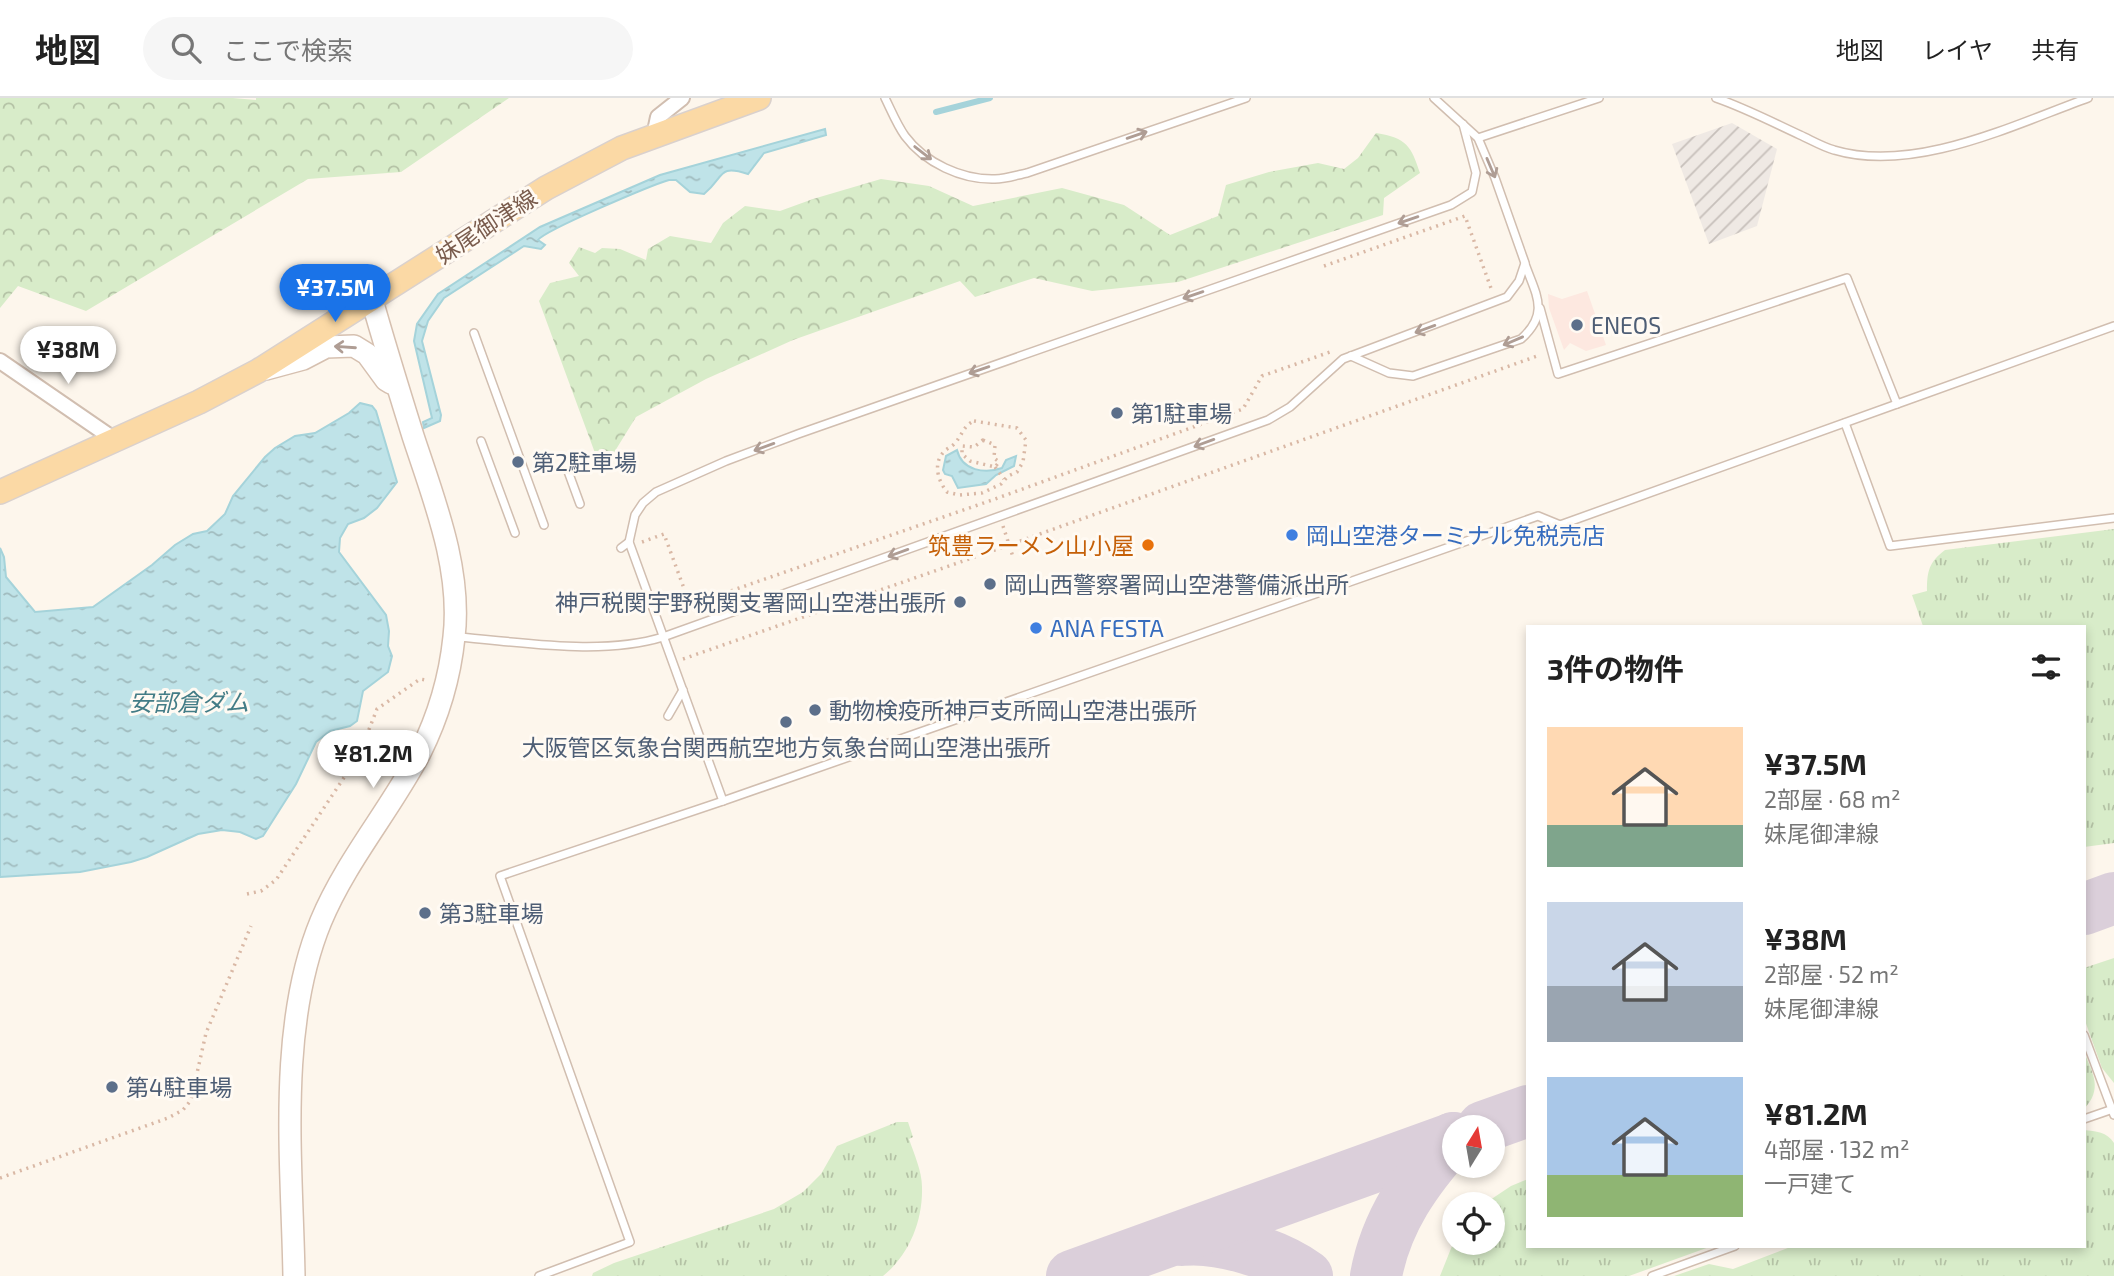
<!DOCTYPE html>
<html lang="ja">
<head>
<meta charset="utf-8">
<style>
  :root { --surface:#fff; --page:#f6f6f6; --text:#222; --muted:#767676; --line:#e0e0e0; --accent:#1a73e8 }
  body { margin:0; font-family:"Exo 2","Noto Sans JP",sans-serif; background:var(--page); color:var(--text); height:100vh; display:flex; flex-direction:column; font-size:26px; white-space:nowrap }
  * { box-sizing:border-box; margin:0 }
  p { font-size:23px; color:var(--muted) }
  .icon { flex:none; width:38px; height:38px; fill:none; stroke:currentColor; stroke-width:2; stroke-linecap:round; stroke-linejoin:round }
  .map { position:relative; flex:1; overflow:hidden }
  .panel { position:absolute; left:1526px; top:527px; width:560px; height:623px; display:flex; flex-direction:column; background:var(--surface); border-radius:0px; box-shadow:0 4px 10px #0003 }
  .panel>* { flex:none }
  .needle { width:46px; rotate:11deg }
  .tools { position:absolute; left:1442px; top:1017px; display:grid; gap:14px }
  .tools a { display:grid; place-items:center; width:63px; height:63px; border-radius:50%; background:var(--surface); box-shadow:0 4px 10px #0003; font-size:35px }
  .price { position:absolute; translate:-50% -60px; padding:0 16px; border-radius:24px; background:#fff; color:#222; font-size:23px; line-height:46px; filter:drop-shadow(0 2px 4px #0008) }
  .price::after { content:''; position:absolute; left:50%; top:42px; width:21px; height:16px; margin-left:-10px; background:inherit; clip-path:polygon(0 0,100% 0,50% 100%) }
  .price.on { background:var(--accent); color:#fff }
  ul { padding:0; list-style:none }
  li { display:flex; align-items:center; gap:21px; height:175px; padding:0 21px }
  li span { display:grid; place-items:center; flex:none; width:196px; height:140px; border-radius:0px; color:#555 }
  li>.icon { margin-inline-start:auto }
  span .icon { width:84px; height:84px; fill:#fffc; stroke-width:1 }
  li b { font-size:30px }
  h2 { display:flex; justify-content:space-between; align-items:center; height:84px; padding:0 21px; font-size:30px }
  header { display:flex; align-items:center; gap:42px; box-sizing:border-box; height:98px; padding:0 35px; background:var(--surface); border-bottom:2px solid var(--line) }
  header strong { font-size:33px }
  nav { display:flex; gap:38px; margin-inline-start:auto; font-size:24px }
  .search { width:490px; height:63px; background:var(--page); display:flex; align-items:center; gap:18px; box-sizing:border-box; padding:0 24px; border-radius:38px; color:var(--muted); font-size:26px }
  .map>svg:first-child { display:block }
</style>
</head>
<body>
<header>
<strong>地図</strong>
<div class="search"><svg class="icon" aria-label="search" viewBox="0 0 24 24"><circle cx="10" cy="10" r="6"/><path d="M15 15l6 6"/></svg>ここで検索</div>
<nav><a>地図</a><a>レイヤ</a><a>共有</a></nav>
</header>
<div class="map">
<svg width="2114" height="1178" viewBox="0 0 2114 1178">
  <defs>
    <pattern id="industrial-furrows" width="10" height="10" patternUnits="userSpaceOnUse" patternTransform="scale(1.75)"><rect width="10" height="10" fill="#efe9e4"/><path d="M-1 1l2-2M0 10L10 0M9 11l2-2" fill="none" stroke="#c7c0bb"/></pattern>
    <pattern id="grass-tufts" width="24" height="20" patternUnits="userSpaceOnUse" patternTransform="scale(1.75)"><rect width="24" height="20" fill="#d8ecc9"/><path d="M3 7l-1-3M5 7V3M7 7l1-3M15 17l-1-3M17 17v-4M19 17l1-3" fill="none" stroke="#b4c2a5"/></pattern>
    <pattern id="forest-crowns" width="20" height="18" patternUnits="userSpaceOnUse" patternTransform="scale(1.75)"><rect width="20" height="18" fill="#d8ecc9"/><path d="M2 6a3 3 0 1 1 6 0M12 15a3 3 0 1 1 6 0" fill="none" stroke="#b4c2a5"/></pattern>
    <pattern id="water-ripples" width="26" height="14" patternUnits="userSpaceOnUse" patternTransform="scale(1.75)"><rect width="26" height="14" fill="#bfe3e8"/><path d="M2 4q2-2 4 0t4 0M15 11q2-2 4 0t4 0" fill="none" stroke="#a0bbbe"/></pattern>
  </defs>
  <rect width="100%" height="100%" fill="#fdf6ec"/>
  <polygon fill="#fde8e0" points="1587,193 1606,247 1586,253 1570,245 1564,252 1549,210 1548,196 1562,201"/>
  <polygon fill="url(#industrial-furrows)" points="1732,25 1777,51 1757,128 1709,146 1672,46"/>
  <g fill="url(#grass-tufts)">
    <path d="M2114,431V745L2084,749V528H1923L1912,497L1927,493C1927,473 1929,464 1945,452Z"/>
    <polygon points="2114,860 2114,985 2102,970 2084,920 2084,870"/>
    <path d="M2084,954C2093,976 2103,991 2084,1011Z"/>
    <path d="M897,1024H908L913,1039L909,1041C914,1056 922,1073 922,1089C923,1123 909,1157 883,1178H592L593,1175L614,1165L774,1111L803,1094L821,1076L837,1048Z"/>
    <path d="M2084,1032C2096,1033 2107,1034 2114,1045V1178H1674L1709,1166L1733,1171L1793,1148H2084Z"/>
    <polygon points="1528,1081 1528,1148 1712,1148 1629,1178 1440,1178 1454,1143 1493,1144 1493,1106 1484,1106 1511,1088"/>
  </g>
  <g fill="url(#forest-crowns)">
    <polygon points="0,0 233,0 256,2 256,0 509,0 401,74 308,81 86,213 18,188 0,210"/>
    <path d="M1376,35C1407,40 1411,48 1420,75L1384,100L1383,117L1178,184L1092,193L1034,180L975,199L960,183L793,242L706,281L636,319L602,374L539,203L550,185L579,178L569,165L579,149L595,155L602,150L620,151L646,162L648,151L670,138L711,145L723,125L745,108L780,113L813,101L881,81L929,88L973,108L1062,90L1124,107L1170,137L1218,118L1226,87L1269,74L1318,65L1344,71L1358,60Z"/>
  </g>
  <g fill="url(#water-ripples)" stroke="#a5d3da" stroke-width="2">
    <path d="M825,31L826,37L764,55L748,76C717,66 725,79 704,96L690,94L676,82H669C652,87 545,132 538,142L545,147L541,151L524,148L444,200L428,223L422,243L441,317L440,323L424,330L423,324L432,320L414,243L417,226L438,196L540,129L660,77Z"/>
    <polygon points="360,305 372,308 376,313 397,384 377,410 364,420 348,426 340,440 339,454 386,517 389,533 388,548 392,558 388,574 363,593 357,623 350,628 330,633 316,644 296,686 263,738 256,741 240,734 222,732 198,736 147,759 131,764 80,774 0,779 0,450 4,459 6,479 35,514 93,509 152,467 175,447 193,436 207,433 225,416 233,398 265,359 275,350 295,338 315,335 349,315"/>
    <path d="M957,352C962,373 985,376 1002,370L1006,362L1016,358L1014,368L996,377L986,386L958,390L952,378L945,376L943,372L946,358Z"/>
  </g>
  <g fill="none" stroke-linecap="round" stroke-linejoin="round">
    <polyline stroke="#a5d3da" stroke-width="6" points="936,14 990,0"/>
    <g stroke="#dbcfda" stroke-width="52">
      <polyline points="2084,811 2114,800"/>
      <polyline points="1483,1029 1528,1013"/>
      <path d="M1182,1142C1219,1138 1277,1156 1307,1178"/>
      <polyline points="1072,1178 1454,1040"/>
      <path d="M1376,1178C1386,1123 1416,1081 1453,1040"/>
    </g>
    <defs>
      <g id="lane">
        <path d="M885,0C891,12 897,27 905,38C925,65 962,82 995,81C1006,81 1017,77 1027,75L1246,0"/>
        <path d="M1716,0C1745,10 1772,24 1800,37C1811,42 1823,49 1834,52C1914,76 2013,27 2088,0"/>
        <polyline points="1478,40 1599,0"/>
        <polyline points="1540,210 1558,276 1847,180 1897,306 2114,228"/>
        <polyline points="474,235 544,427"/>
        <path d="M1351,258L1389,275L1413,278L1521,241C1550,215 1536,197 1525,166"/>
        <polyline points="1845,325 1890,448 2114,420"/>
        <polyline points="481,343 515,435"/>
        <polyline points="565,365 580,406"/>
        <polyline points="621,450 629,444"/>
        <path d="M458,539C523,544 601,558 663,539L1268,322L1290,309L1343,261L1507,199L1519,183L1525,165L1495,80L1478,40L1434,0"/>
        <polyline points="668,618 683,592"/>
        <polyline points="723,703 629,444 635,417 643,405 656,394 726,363 798,336 1451,107 1472,94 1476,75 1463,26"/>
        <polyline points="2084,937 2114,1017"/>
        <polyline points="2084,1021 2113,1011"/>
        <polyline points="539,1178 630,1144 500,778 723,703 1538,418 1560,427 1897,306"/>
        <polyline points="1652,1178 1735,1148"/>
      </g>
      <g id="street">
        <polyline points="654,38 658,19 682,0"/>
        <polyline points="0,263 115,342"/>
      </g>
      <g id="secondary">
        <polyline points="266,271 303,261 326,249 354,248 367,256 386,282 391,285"/>
        <path d="M294,1178C292,1065 277,929 321,823C346,763 390,712 420,655C438,619 450,578 454,539C462,471 434,402 413,338C399,293 385,248 372,202"/>
      </g>
      <polyline id="primary" points="0,394 199,304 258,273 546,90 622,50 759,0"/>
    </defs>
    <use href="#lane" stroke="#d1beb0" stroke-width="10"/>
    <use href="#street" stroke="#d1beb0" stroke-width="18"/>
    <use href="#secondary" stroke="#d6c0b0" stroke-width="24"/>
    <use href="#primary" stroke="#dad1cd" stroke-width="26"/>
    <g stroke="#d9b8a5" stroke-width="3.5" stroke-dasharray="2 5" stroke-linecap="butt">
      <polyline points="1324,168 1465,118 1492,193"/>
      <path d="M974,323L1017,330L1026,342L1023,364L1017,374L1008,378L1001,386L982,395L959,397L947,394C939,384 933,368 942,356C945,351 952,349 955,345C963,336 963,328 974,323Z"/>
      <polygon points="983,342 995,347 994,360 999,364 995,369 970,363 962,356 962,348 974,349"/>
      <polyline points="995,369 1004,381"/>
      <polyline points="1003,428 1013,459"/>
      <polyline points="642,444 664,436 689,504 696,505 995,401 1243,311 1262,278 1330,254"/>
      <polyline points="683,561 1009,447 1540,257"/>
      <polyline points="247,796 261,793 276,782 359,657 377,611 420,581 426,582"/>
      <polyline points="0,1080 168,1020 183,1012 191,1002 206,935 251,828"/>
    </g>
    <use href="#lane" stroke="#fff" stroke-width="7"/>
    <use href="#street" stroke="#fff" stroke-width="14"/>
    <use href="#secondary" stroke="#fff" stroke-width="21"/>
    <use href="#primary" stroke="#fbd9a5" stroke-width="23"/>
  </g>
  <defs><path id="oneway-shaft" d="M-6 0H5M1.5-3L5.5 0L1.5 3" fill="none" stroke-width="1.6" stroke-linecap="round" stroke-linejoin="round" transform="scale(1.75)"/></defs>
  <g stroke="#af9d94">
    <use href="#oneway-shaft" transform="translate(1137 37) rotate(-19)"/>
    <use href="#oneway-shaft" transform="translate(923 55) rotate(38)"/>
    <use href="#oneway-shaft" transform="translate(1491 70) rotate(67)"/>
    <use href="#oneway-shaft" transform="translate(1408 122) rotate(161)"/>
    <use href="#oneway-shaft" transform="translate(1193 197) rotate(161)"/>
    <use href="#oneway-shaft" transform="translate(1425 231) rotate(160)"/>
    <use href="#oneway-shaft" transform="translate(1513 243) rotate(157)"/>
    <use href="#oneway-shaft" transform="translate(345 249) rotate(-176)"/>
    <use href="#oneway-shaft" transform="translate(979 272) rotate(161)"/>
    <use href="#oneway-shaft" transform="translate(1204 345) rotate(160)"/>
    <use href="#oneway-shaft" transform="translate(764 349) rotate(160)"/>
    <use href="#oneway-shaft" transform="translate(898 455) rotate(160)"/>
  </g>
  <g fill="#5c6f8a" stroke="#fffaf3" stroke-width="2.5">
    <circle cx="1577" cy="227" r="7"/>
    <circle cx="1117" cy="315" r="7"/>
    <circle cx="518" cy="364" r="7"/>
    <circle cx="990" cy="486" r="7"/>
    <circle cx="960" cy="504" r="7"/>
    <circle cx="815" cy="612" r="7"/>
    <circle cx="786" cy="624" r="7"/>
    <circle cx="425" cy="815" r="7"/>
    <circle cx="112" cy="989" r="7"/>
  </g>
  <g fill="#3f7fe0" stroke="#fffaf3" stroke-width="2.5">
    <circle cx="1292" cy="437" r="7"/>
    <circle cx="1036" cy="530" r="7"/>
  </g>
  <circle fill="#e8710a" stroke="#fffaf3" stroke-width="2.5" cx="1148" cy="447" r="7"/>
  <g text-anchor="middle" dominant-baseline="central" stroke-width="6" stroke-linejoin="round" paint-order="stroke">
    <g font-size="23" fill="#7a5c4d" stroke="#fffaf3">
      <text transform="translate(486 128) rotate(-33)">妹尾御津線</text>
    </g>
    <g font-size="23" fill="#4e5e75" stroke="#fffaf3" text-anchor="start">
      <text x="1591" y="227">ENEOS</text>
      <text x="1131" y="315">第1駐車場</text>
      <text x="532" y="364">第2駐車場</text>
      <text x="1004" y="486">岡山西警察署岡山空港警備派出所</text>
      <text x="946" y="504" text-anchor="end">神戸税関宇野税関支署岡山空港出張所</text>
      <text x="829" y="612">動物検疫所神戸支所岡山空港出張所</text>
      <text x="786" y="649" text-anchor="middle">大阪管区気象台関西航空地方気象台岡山空港出張所</text>
      <text x="439" y="815">第3駐車場</text>
      <text x="126" y="989">第4駐車場</text>
    </g>
    <g font-size="23" fill="#366cbe" stroke="#fffaf3" text-anchor="start">
      <text x="1306" y="437">岡山空港ターミナル免税売店</text>
      <text x="1050" y="530">ANA FESTA</text>
    </g>
    <g font-size="23" fill="#c56008" stroke="#fffaf3" text-anchor="end">
      <text x="1134" y="447">筑豊ラーメン山小屋</text>
    </g>
    <g font-size="24" font-style="italic" fill="#437c86" stroke="#fffaf3">
      <text x="189" y="603">安部倉ダム</text>
    </g>
  </g>
</svg>
<div class="tools">
<a><svg class="needle" viewBox="-14 -14 28 28"><path d="M0-13l5 13h-10z" fill="#e53935"/><path d="M0 13l5-13h-10z" fill="#767676"/></svg></a>
<a><svg class="icon" aria-label="locate" viewBox="0 0 24 24"><circle cx="12" cy="12" r="6"/><path d="M12 2v4M12 18v4M2 12h4M18 12h4"/></svg></a>
</div>
<b class="price on" style="left:335px;top:226px">¥37.5M</b>
<b class="price" style="left:68px;top:288px">¥38M</b>
<b class="price" style="left:373px;top:692px">¥81.2M</b>
<section class="panel">
<h2>3件の物件<svg class="icon" aria-label="filters" viewBox="0 0 24 24"><path d="M4 7h16M4 17h16"/><circle cx="9" cy="7" r="2"/><circle cx="15" cy="17" r="2"/></svg></h2>
<ul>
<li><span style="background:linear-gradient(#ffd9b3 70%,#7fa58c 0)"><svg class="icon" aria-label="home" viewBox="0 0 24 24"><path d="M3 11l9-7 9 7M6 9v11h12V9"/></svg></span><div><b>¥37.5M</b><p>2部屋 · 68 m²</p><p>妹尾御津線</p></div></li>
<li><span style="background:linear-gradient(#c9d6e8 60%,#9aa5b1 0)"><svg class="icon" aria-label="home" viewBox="0 0 24 24"><path d="M3 11l9-7 9 7M6 9v11h12V9"/></svg></span><div><b>¥38M</b><p>2部屋 · 52 m²</p><p>妹尾御津線</p></div></li>
<li><span style="background:linear-gradient(#a9c7e8 70%,#8fb573 0)"><svg class="icon" aria-label="home" viewBox="0 0 24 24"><path d="M3 11l9-7 9 7M6 9v11h12V9"/></svg></span><div><b>¥81.2M</b><p>4部屋 · 132 m²</p><p>一戸建て</p></div></li>
</ul>
</section>
</div>
</body>
</html>
